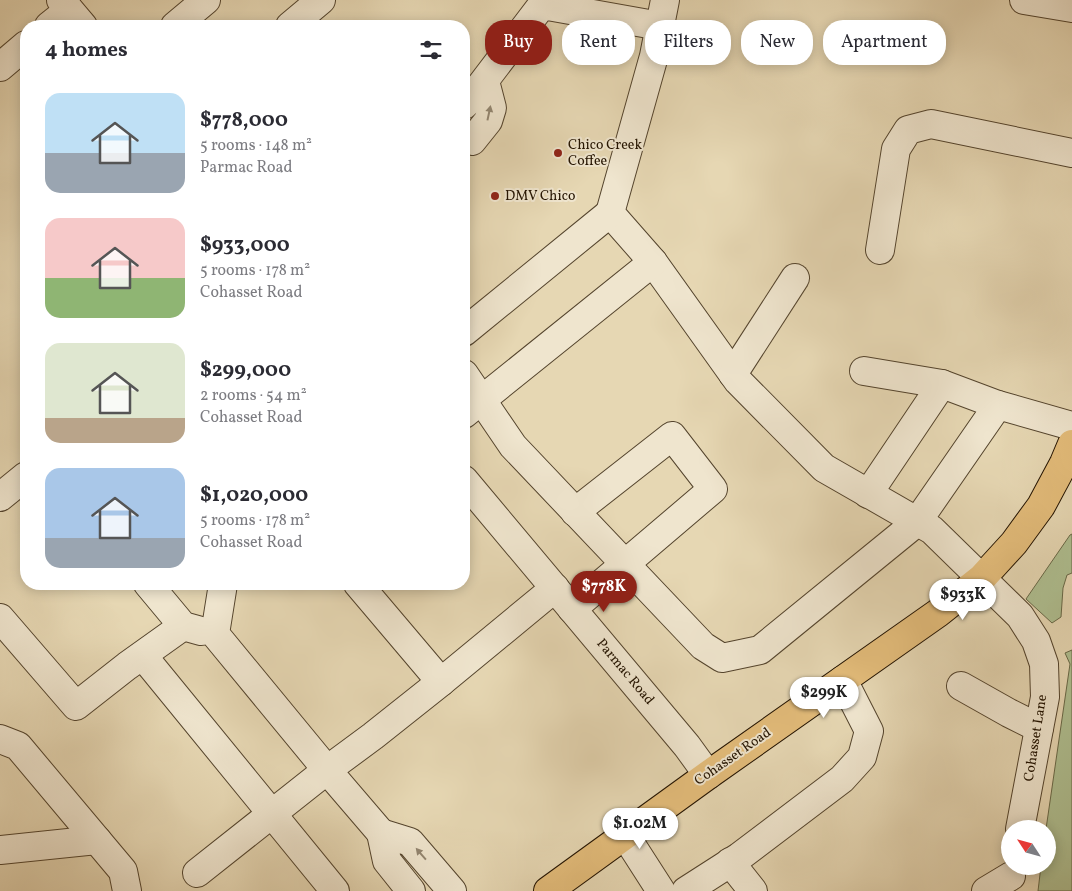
<!DOCTYPE html>
<html lang="en">
<head>
<meta charset="utf-8">
<style>
  :root { --surface:#fff; --page:#f7f7f7; --text:#2b2b33; --muted:#7c7c81; --accent:#8f2418 }
  body { margin:0; font-family:Vollkorn,serif; background:var(--page); color:var(--text); height:100vh; display:flex; flex-direction:column; font-size:19px; white-space:nowrap }
  * { box-sizing:border-box; margin:0 }
  p { font-size:16px; color:var(--muted) }
  .icon { flex:none; width:28px; height:28px; fill:none; stroke:currentColor; stroke-width:2; stroke-linecap:round; stroke-linejoin:round }
  .map { position:relative; flex:1; overflow:hidden }
  .side { position:absolute; left:20px; top:20px; width:450px; height:570px; display:flex; flex-direction:column; background:var(--surface); border-radius:20px; box-shadow:0 2px 12px #0003 }
  .side>* { flex:none }
  .guide { position:absolute; left:485px; top:20px; width:475px; height:45px; display:flex; gap:10px }
  .needle { width:32px; rotate:306deg }
  .fabs { position:absolute; left:1001px; top:820px; display:grid; gap:10px }
  .fabs a { display:grid; place-items:center; width:55px; height:55px; border-radius:50%; background:var(--surface); box-shadow:0 2px 12px #0003; font-size:25px }
  .price { position:absolute; translate:-50% -42px; padding:0 11px; border-radius:18px; background:#fff; color:#222; font-size:16px; line-height:32px; filter:drop-shadow(0 1px 2px #0008) }
  .price::after { content:''; position:absolute; left:50%; top:30px; width:15px; height:11px; margin-left:-8px; background:inherit; clip-path:polygon(0 0,100% 0,50% 100%) }
  .price.selected { background:var(--accent); color:#fff }
  ul { padding:0; list-style:none }
  li { display:flex; align-items:center; gap:15px; height:125px; padding:0 25px }
  li span { display:grid; place-items:center; flex:none; width:140px; height:100px; border-radius:15px; color:#555 }
  li>.icon { margin-inline-start:auto }
  span .icon { width:60px; height:60px; fill:#fffc; stroke-width:1 }
  li b { font-size:21px }
  h2 { display:flex; justify-content:space-between; align-items:center; height:60px; padding:0 25px; font-size:21px }
  .pill { padding:0 18px; border-radius:20px; background:var(--surface); box-shadow:0 2px 12px #0003; font-size:18px; line-height:45px }
  .pill.selected { background:var(--accent); color:#fff }
  .map>svg:first-child { display:block }
</style>
</head>
<body>
<div class="map">
<svg width="1072" height="891" viewBox="0 0 1072 891">
  <rect width="100%" height="100%" fill="#e6d7b3"/>
  <filter id="stains"><feTurbulence type="fractalNoise" baseFrequency=".004" numOctaves="4"/><feColorMatrix values="0 0 0 0 .2 0 0 0 0 .09 0 0 0 0 .02 0 0 0 .5 -.17"/></filter>
  <radialGradient id="worn" r=".72"><stop offset=".6" stop-color="#630" stop-opacity="0"/><stop offset="1" stop-color="#630" stop-opacity=".3"/></radialGradient>
  <g fill="#afbf91" stroke="#696948">
    <polygon points="1072,534 1072,573 1067,575 1063,588 1061,617 1052,623 1026,599 1070,535"/>
    <polygon points="1072,650 1072,891 1038,891 1041,866 1048,866 1048,829 1046,829 1070,664 1065,653"/>
  </g>
  <g fill="none" stroke-linecap="round" stroke-linejoin="round">
    <defs>
      <g id="minor">
        <polyline points="61,0 83,26"/>
        <polyline points="665,0 654,56 610,213 653,262 738,381 824,468 932,530 1020,616 1036,641 1044,664 1045,697 1020,829"/>
        <polyline points="1024,0 1072,8"/>
        <polyline points="49,26 69,10"/>
        <polyline points="175,26 206,0"/>
        <polyline points="290,26 321,0"/>
        <polyline points="0,67 26,45"/>
        <polyline points="464,105 472,97 542,5 660,26"/>
        <polyline points="472,141 488,121 492,108 485,81"/>
        <polyline points="880,250 896,149 908,130 931,124 1072,153"/>
        <polyline points="464,332 610,213"/>
        <polyline points="864,371 942,384"/>
        <polyline points="464,374 513,446 703,646 722,658 760,650 917,522 998,405 942,384 868,494"/>
        <polyline points="733,374 795,278"/>
        <polyline points="998,405 1072,426"/>
        <polyline points="464,414 653,262"/>
        <polyline points="464,480 687,746 708,775"/>
        <polyline points="0,497 26,476"/>
        <polyline points="148,584 183,626 201,631"/>
        <polyline points="358,584 441,682 373,736 327,770 381,833"/>
        <polyline points="572,609 713,489 672,436 575,512"/>
        <polyline points="0,618 76,706 127,666 183,626"/>
        <polyline points="143,656 335,891"/>
        <polyline points="441,682 555,588"/>
        <polyline points="961,686 1009,713 1039,728"/>
        <polyline points="0,739 18,746 123,871 127,891"/>
        <polyline points="625,835 661,891"/>
        <polyline points="0,850 97,840"/>
        <polyline points="730,862 753,891"/>
        <polyline points="197,873 327,770 215,634 223,584"/>
        <polyline points="411,891 387,861 381,833 410,842 452,891"/>
        <polyline points="686,891 739,857 842,779 862,757 869,731 843,680"/>
        <polyline points="986,891 1011,876"/>
      </g>
      <polyline id="major" points="548,891 708,775 938,613 982,578 1014,543 1041,506 1064,463 1072,444"/>
    </defs>
    <use href="#minor" stroke="#54442d" stroke-width="30"/>
    <use href="#major" stroke="#231300" stroke-width="30"/>
    <use href="#minor" stroke="#efe5ce" stroke-width="28"/>
    <use href="#major" stroke="#e3bc7a" stroke-width="28"/>
  </g>
  <defs><path id="oneway-solid" d="M-6-.8H1V-3.2L6.5 0L1 3.2V.8H-6Z" transform="scale(1.25)"/></defs>
  <g fill="#938671">
    <use href="#oneway-solid" transform="translate(489 113) rotate(-78)"/>
    <use href="#oneway-solid" transform="translate(421 854) rotate(-131)"/>
  </g>
  <g fill="#8f2418" stroke="#efe5ce" stroke-width="2">
    <circle cx="558" cy="153" r="5"/>
    <circle cx="495" cy="196" r="5"/>
  </g>
  <g text-anchor="middle" dominant-baseline="central" stroke-width="4" stroke-linejoin="round" paint-order="stroke">
    <g font-size="14" fill="#231300" stroke="#efe5ce" text-anchor="start">
      <text x="568" y="145">Chico Creek<tspan x="568" dy="16">Coffee</tspan></text>
      <text x="505" y="196">DMV Chico</text>
    </g>
    <g font-size="14" fill="#231300" stroke="#efe5ce">
      <text transform="translate(625 672) rotate(50)">Parmac Road</text>
      <text transform="translate(1036 738) rotate(-81)">Cohasset Lane</text>
      <text transform="translate(733 757) rotate(-35)">Cohasset Road</text>
    </g>
  </g>
  <rect width="100%" height="100%" filter="url(#stains)"/>
  <rect width="100%" height="100%" fill="url(#worn)"/>
</svg>
<div class="fabs">
<a><svg class="needle" viewBox="-14 -14 28 28"><path d="M0-13l5 13h-10z" fill="#e53935"/><path d="M0 13l5-13h-10z" fill="#7c7c81"/></svg></a>
</div>
<b class="price selected" style="left:604px;top:613px">$778K</b>
<b class="price" style="left:963px;top:621px">$933K</b>
<b class="price" style="left:824px;top:719px">$299K</b>
<b class="price" style="left:640px;top:850px">$1.02M</b>
<div class="guide">
<a class="pill selected">Buy</a>
<a class="pill">Rent</a>
<a class="pill">Filters</a>
<a class="pill">New</a>
<a class="pill">Apartment</a>
</div>
<section class="side">
<h2>4 homes<svg class="icon" aria-label="filters" viewBox="0 0 24 24"><path d="M4 7h16M4 17h16"/><circle cx="9" cy="7" r="2"/><circle cx="15" cy="17" r="2"/></svg></h2>
<ul>
<li><span style="background:linear-gradient(#bfe0f5 60%,#9aa5b1 0)"><svg class="icon" aria-label="home" viewBox="0 0 24 24"><path d="M3 11l9-7 9 7M6 9v11h12V9"/></svg></span><div><b>$778,000</b><p>5 rooms · 148 m²</p><p>Parmac Road</p></div></li>
<li><span style="background:linear-gradient(#f6c9c9 60%,#8fb573 0)"><svg class="icon" aria-label="home" viewBox="0 0 24 24"><path d="M3 11l9-7 9 7M6 9v11h12V9"/></svg></span><div><b>$933,000</b><p>5 rooms · 178 m²</p><p>Cohasset Road</p></div></li>
<li><span style="background:linear-gradient(#dfe7d0 75%,#b9a48a 0)"><svg class="icon" aria-label="home" viewBox="0 0 24 24"><path d="M3 11l9-7 9 7M6 9v11h12V9"/></svg></span><div><b>$299,000</b><p>2 rooms · 54 m²</p><p>Cohasset Road</p></div></li>
<li><span style="background:linear-gradient(#a9c7e8 70%,#9aa5b1 0)"><svg class="icon" aria-label="home" viewBox="0 0 24 24"><path d="M3 11l9-7 9 7M6 9v11h12V9"/></svg></span><div><b>$1,020,000</b><p>5 rooms · 178 m²</p><p>Cohasset Road</p></div></li>
</ul>
</section>
</div>
</body>
</html>
